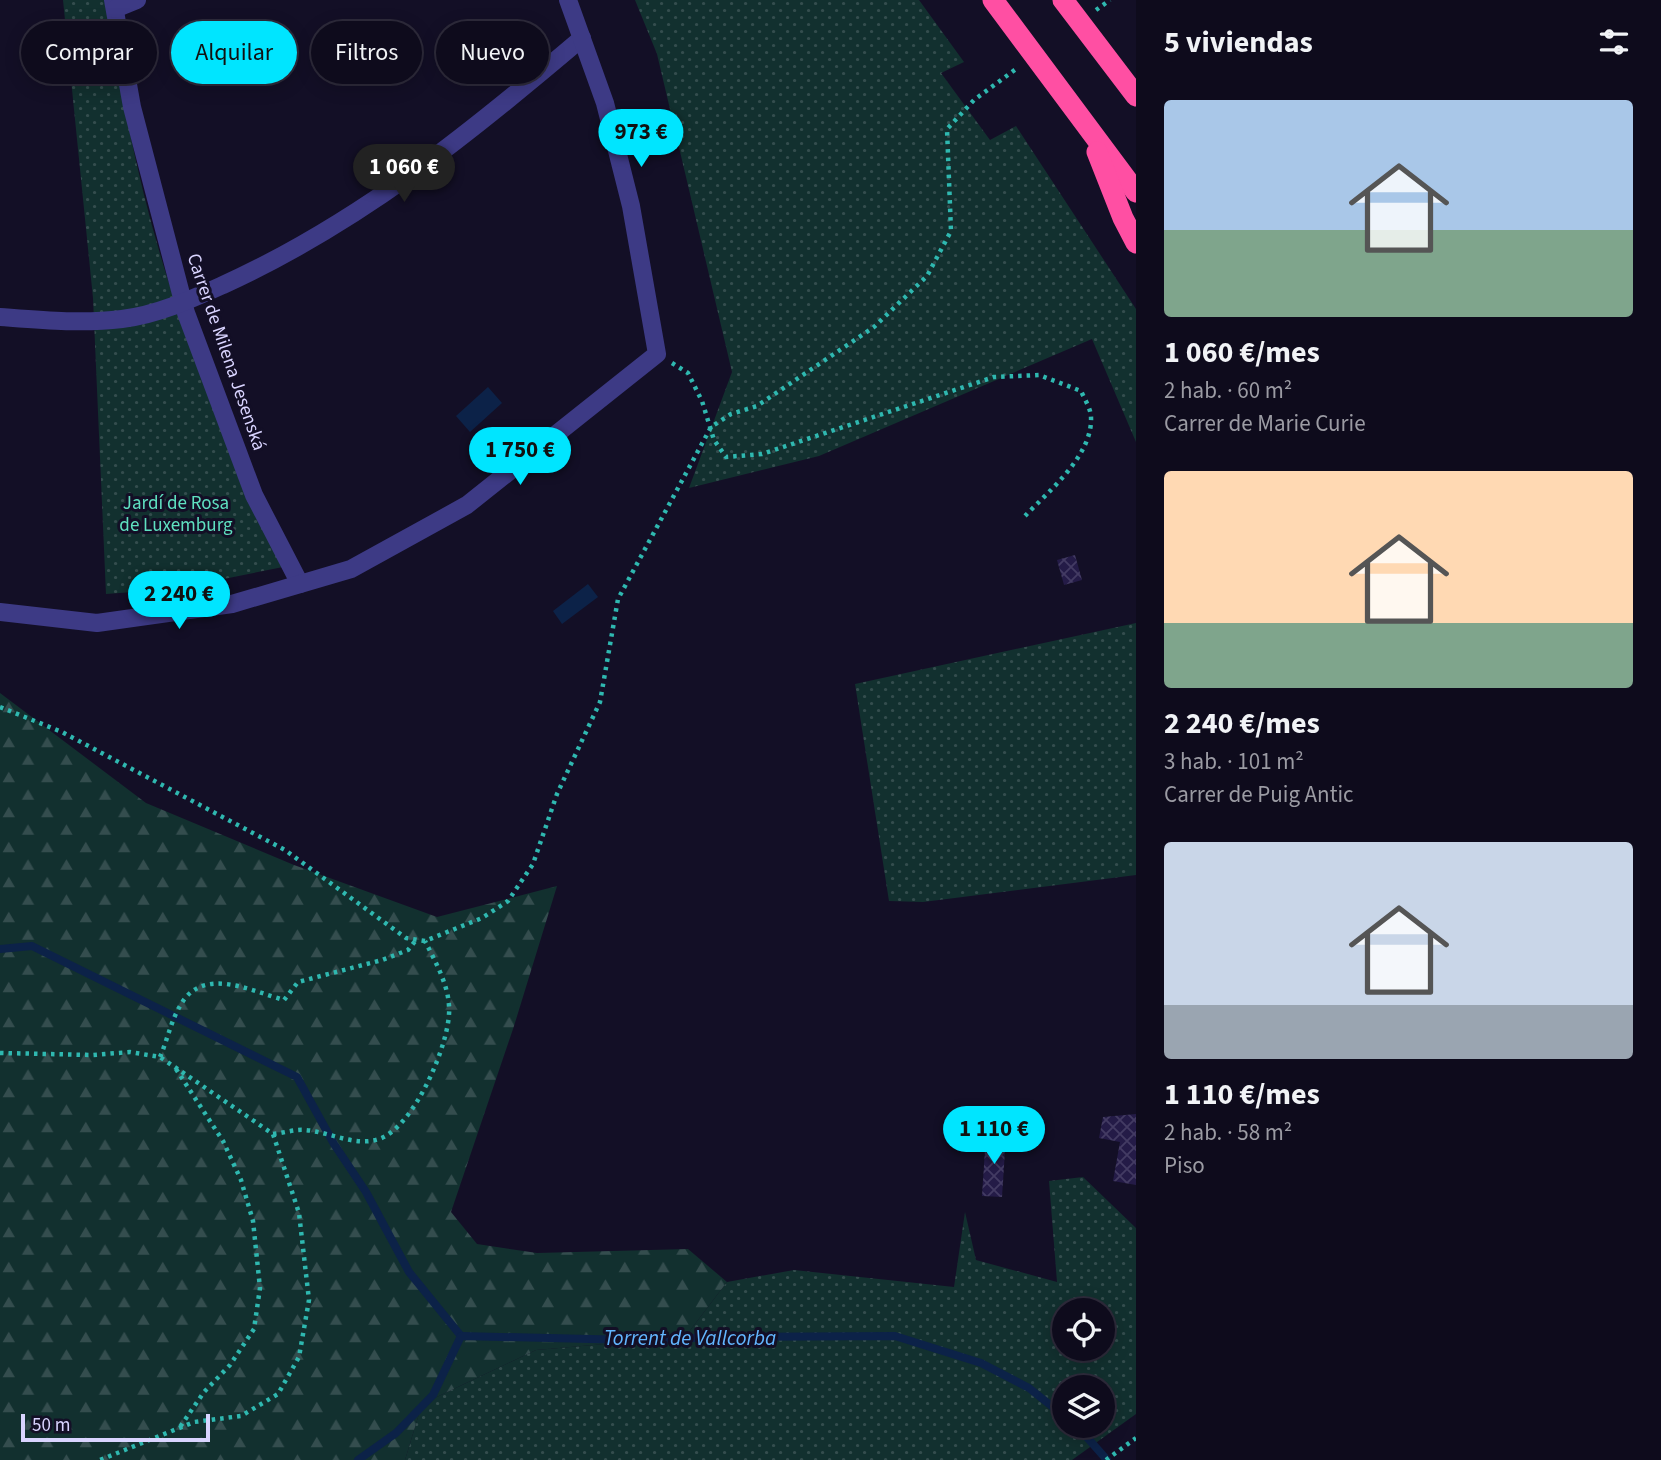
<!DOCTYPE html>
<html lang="es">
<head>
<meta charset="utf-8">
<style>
  :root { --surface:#0e0b1c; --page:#1c1929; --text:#f1f3f6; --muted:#9b9ba3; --line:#2e2b3b; --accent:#00e5ff }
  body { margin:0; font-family:"Source Sans 3",sans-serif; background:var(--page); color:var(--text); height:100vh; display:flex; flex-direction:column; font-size:26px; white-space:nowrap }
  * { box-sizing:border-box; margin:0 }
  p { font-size:23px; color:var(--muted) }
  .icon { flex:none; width:38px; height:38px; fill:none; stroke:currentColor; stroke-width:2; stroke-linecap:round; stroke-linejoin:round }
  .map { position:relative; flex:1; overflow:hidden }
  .sheet { display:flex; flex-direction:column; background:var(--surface); width:525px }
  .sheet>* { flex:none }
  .hud { position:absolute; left:21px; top:21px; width:665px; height:63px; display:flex; gap:14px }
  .tools { position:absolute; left:1052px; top:1298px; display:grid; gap:14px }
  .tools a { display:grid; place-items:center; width:63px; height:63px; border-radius:50%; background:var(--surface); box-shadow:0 4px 18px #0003,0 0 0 2px var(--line); font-size:35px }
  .scale { position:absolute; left:21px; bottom:18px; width:189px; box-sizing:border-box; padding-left:7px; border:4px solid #d9d4ff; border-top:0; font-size:19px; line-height:24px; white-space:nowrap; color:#d9d4ff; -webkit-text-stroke:5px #130f26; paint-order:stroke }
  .price { position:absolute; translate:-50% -60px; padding:0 16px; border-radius:24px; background:var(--accent); color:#111; font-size:23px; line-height:46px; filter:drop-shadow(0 2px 4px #0008) }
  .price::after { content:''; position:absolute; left:50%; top:42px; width:21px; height:16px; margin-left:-10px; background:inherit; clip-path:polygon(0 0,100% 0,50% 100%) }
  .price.active { background:#222; color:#fff }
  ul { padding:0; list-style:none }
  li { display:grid; align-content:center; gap:14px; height:371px; padding:0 28px }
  li span { display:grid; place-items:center; height:217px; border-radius:7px; color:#555 }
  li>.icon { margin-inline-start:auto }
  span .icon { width:126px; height:126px; fill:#fffc; stroke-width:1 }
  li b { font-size:30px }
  h2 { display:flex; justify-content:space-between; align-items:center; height:84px; padding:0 28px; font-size:30px }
  .chip { padding:0 24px; border-radius:32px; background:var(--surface); box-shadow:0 4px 18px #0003,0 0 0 2px var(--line); font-size:24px; line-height:63px }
  .chip.active { background:var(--accent); color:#111 }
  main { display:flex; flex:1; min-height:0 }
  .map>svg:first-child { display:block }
</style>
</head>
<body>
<main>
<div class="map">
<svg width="1136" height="1460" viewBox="0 0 1136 1460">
  <defs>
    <pattern id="grass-dots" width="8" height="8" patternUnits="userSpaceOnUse" patternTransform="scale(1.75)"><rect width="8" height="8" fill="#12302f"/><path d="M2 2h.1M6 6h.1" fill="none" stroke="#344d4e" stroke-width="1.8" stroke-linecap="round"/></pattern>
    <pattern id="forest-firs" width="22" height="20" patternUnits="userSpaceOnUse" patternTransform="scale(1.75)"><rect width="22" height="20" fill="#12302f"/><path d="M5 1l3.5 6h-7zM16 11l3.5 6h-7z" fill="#344d4e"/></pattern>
    <pattern id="building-cross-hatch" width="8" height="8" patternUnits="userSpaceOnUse" patternTransform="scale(1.75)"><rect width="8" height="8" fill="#241b47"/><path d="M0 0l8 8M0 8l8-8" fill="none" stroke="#433b63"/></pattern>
  </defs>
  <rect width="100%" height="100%" fill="#130f26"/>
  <g fill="url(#grass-dots)" fill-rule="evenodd">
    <path d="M63,0H106C121,95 139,189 168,280C199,379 242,472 283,567L174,589L106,594L93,298Z"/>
    <polygon points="635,0 919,0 964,62 941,73 990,140 1016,126 1136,309 1136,442 1092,339 819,456 689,488 732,372 657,54"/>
    <polygon points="1136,623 1136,875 923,902 889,901 855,684"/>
    <path d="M1083,1177L1136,1228V1414L1072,1460H405L422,1404L536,1350L685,1337L727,1282L794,1270L954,1287L965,1212L976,1260L1057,1282L1049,1181ZM1064,1311H1102V1349H1064ZM1064,1388H1102V1426H1064Z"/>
  </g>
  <polygon fill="url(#forest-firs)" points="0,693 146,803 294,865 437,917 557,886 514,1026 451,1212 477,1244 537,1253 688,1249 727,1282 685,1337 536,1350 422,1404 405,1460 0,1460"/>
  <g fill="#0c2248">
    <polygon points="488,387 502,403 470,432 456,416"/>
    <polygon points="588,584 598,597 562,624 553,611"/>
  </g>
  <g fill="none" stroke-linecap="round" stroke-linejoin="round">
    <g stroke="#0c2248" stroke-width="8">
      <polyline points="0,949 32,946 297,1077 334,1144 366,1192 409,1272 461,1336"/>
      <polyline points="1077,1426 1107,1460"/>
      <polyline points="358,1460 396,1433 433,1395 461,1336 631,1340 725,1337 895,1336 981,1363 1029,1388 1064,1416"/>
    </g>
  </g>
  <g fill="url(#building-cross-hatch)">
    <polygon points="1075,555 1082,580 1064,585 1057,560"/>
    <polygon points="1136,1114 1136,1185 1113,1181 1120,1142 1099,1138 1103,1117"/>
    <polygon points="986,1134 1006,1135 1002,1197 982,1196"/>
  </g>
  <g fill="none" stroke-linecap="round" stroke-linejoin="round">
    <g stroke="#2fb8b0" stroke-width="4.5" stroke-dasharray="3.5 5" stroke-linecap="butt">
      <polyline points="1096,10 1110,0"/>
      <path d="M672,363L688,373L702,401L714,440L726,457L762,454L994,377L1039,375L1081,391C1084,398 1091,409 1091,417C1093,455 1049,491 1025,516"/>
      <polyline points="0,707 62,732 285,850 406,938 425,941 482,918 508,901 533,864 557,794 600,702 618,599 711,427 731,414 757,406 874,327 927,276 951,231 947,129 974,100 1016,69"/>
      <polyline points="0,1053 93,1055 130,1052 160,1057 273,1134 299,1213 309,1300 299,1357 278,1394 241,1416 194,1422 100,1460"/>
      <path d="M160,1057C167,1041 171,1021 180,1006C202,965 251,991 284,1000L298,982L382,960L408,950L416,940"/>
      <polyline points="176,1069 223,1141 241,1180 253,1221 260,1288 254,1329 230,1365 204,1392 180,1427"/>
      <path d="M273,1134C284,1133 295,1129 305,1130C330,1132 355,1147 379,1139C414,1128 452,1040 449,1006C448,984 435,961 425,941"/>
      <polyline points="1106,1460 1136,1438"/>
    </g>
    <g stroke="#3d3a85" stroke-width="18">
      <polyline points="113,0 132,107 186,313 254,495 300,584"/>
      <polyline points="115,9 137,0"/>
      <path d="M0,317C40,320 82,324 122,319C157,315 192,299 223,285C359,223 469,134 582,38"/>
      <polyline points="0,612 97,623 232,604 351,569 467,505 657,354 631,206 605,103 568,0"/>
    </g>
    <g stroke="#ff4fa3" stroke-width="21">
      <polyline points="993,0 1136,192"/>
      <polyline points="1063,0 1136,96"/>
      <polyline points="1097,152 1123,218 1136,243"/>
    </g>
  </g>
  <g text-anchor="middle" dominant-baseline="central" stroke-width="6" stroke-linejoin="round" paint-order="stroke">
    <g font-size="19" fill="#d9d4ff" stroke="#130f26">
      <text transform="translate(226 352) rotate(71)">Carrer de Milena Jesenská</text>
    </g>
    <g font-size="19" fill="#5fe0c0" stroke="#130f26">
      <text x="176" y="503">Jardí de Rosa<tspan x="176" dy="22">de Luxemburg</tspan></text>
    </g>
    <g font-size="21" font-style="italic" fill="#62b6ff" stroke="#130f26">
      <text x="690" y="1338">Torrent de Vallcorba</text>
    </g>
  </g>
</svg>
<div class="tools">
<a><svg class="icon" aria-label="locate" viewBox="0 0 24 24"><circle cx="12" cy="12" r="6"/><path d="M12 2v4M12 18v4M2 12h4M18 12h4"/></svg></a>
<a><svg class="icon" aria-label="layers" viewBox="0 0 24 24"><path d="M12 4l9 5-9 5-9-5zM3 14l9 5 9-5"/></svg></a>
</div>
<div class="scale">50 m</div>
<b class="price" style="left:641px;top:169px">973 €</b>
<b class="price active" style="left:404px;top:204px">1 060 €</b>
<b class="price" style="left:520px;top:487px">1 750 €</b>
<b class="price" style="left:179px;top:631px">2 240 €</b>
<b class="price" style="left:994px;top:1166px">1 110 €</b>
<div class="hud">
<a class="chip">Comprar</a>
<a class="chip active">Alquilar</a>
<a class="chip">Filtros</a>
<a class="chip">Nuevo</a>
</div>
</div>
<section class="sheet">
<h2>5 viviendas<svg class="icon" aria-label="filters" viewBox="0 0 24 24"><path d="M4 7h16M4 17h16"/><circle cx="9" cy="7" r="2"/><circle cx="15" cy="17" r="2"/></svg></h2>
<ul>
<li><span style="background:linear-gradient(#a9c7e8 60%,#7fa58c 0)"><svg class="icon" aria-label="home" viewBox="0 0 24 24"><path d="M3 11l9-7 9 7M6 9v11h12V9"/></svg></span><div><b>1 060 €/mes</b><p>2 hab. · 60 m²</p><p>Carrer de Marie Curie</p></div></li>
<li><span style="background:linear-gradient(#ffd9b3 70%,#7fa58c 0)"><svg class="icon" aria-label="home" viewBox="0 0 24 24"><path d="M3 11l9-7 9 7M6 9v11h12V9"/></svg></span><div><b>2 240 €/mes</b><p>3 hab. · 101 m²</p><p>Carrer de Puig Antic</p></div></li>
<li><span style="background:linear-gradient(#c9d6e8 75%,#9aa5b1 0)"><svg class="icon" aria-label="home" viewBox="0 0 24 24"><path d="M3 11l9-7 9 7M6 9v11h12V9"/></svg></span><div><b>1 110 €/mes</b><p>2 hab. · 58 m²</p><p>Piso</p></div></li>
</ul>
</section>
</main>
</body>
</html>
